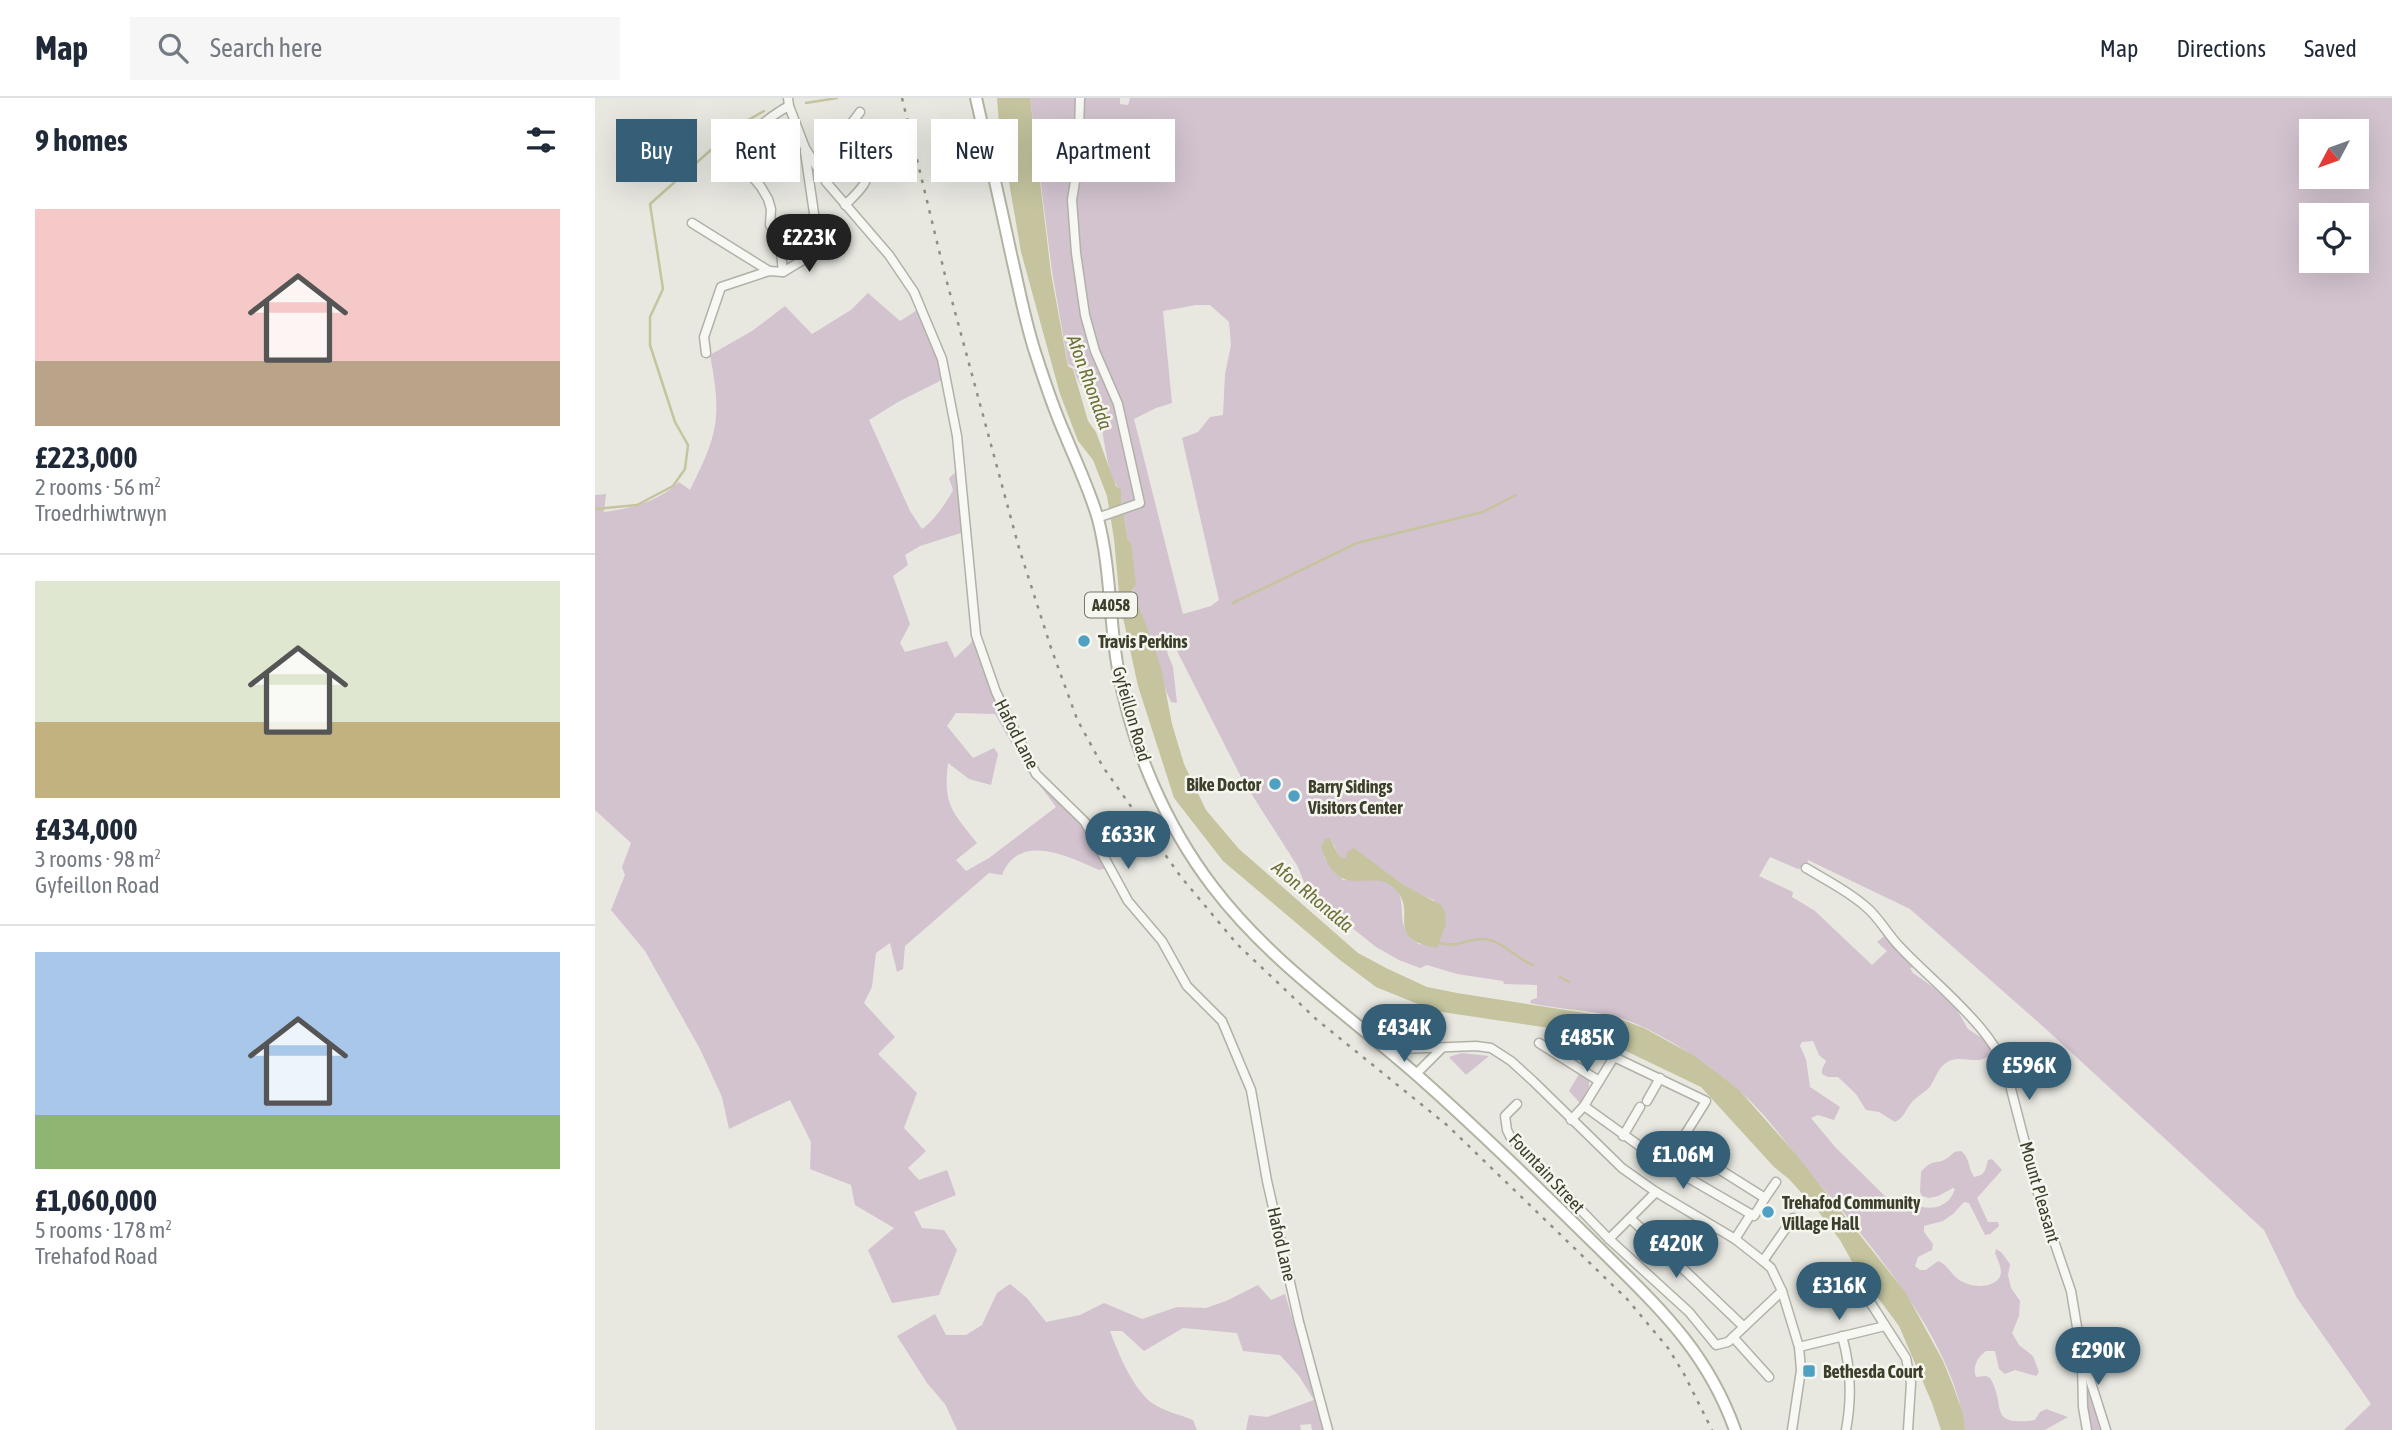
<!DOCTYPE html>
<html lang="en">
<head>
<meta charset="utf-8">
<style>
  :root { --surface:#fff; --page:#f6f6f7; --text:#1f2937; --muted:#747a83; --line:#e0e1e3; --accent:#355f76 }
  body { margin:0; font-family:"Asap Condensed",sans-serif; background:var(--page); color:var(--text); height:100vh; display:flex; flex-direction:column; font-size:26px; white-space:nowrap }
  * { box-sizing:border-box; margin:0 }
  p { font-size:23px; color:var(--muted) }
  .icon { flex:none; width:38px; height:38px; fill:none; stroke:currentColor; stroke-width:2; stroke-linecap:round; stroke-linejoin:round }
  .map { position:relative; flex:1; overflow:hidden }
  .panel { display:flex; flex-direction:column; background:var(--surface); width:595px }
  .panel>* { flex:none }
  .guide { position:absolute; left:21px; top:21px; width:665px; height:63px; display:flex; gap:14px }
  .needle { width:46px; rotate:229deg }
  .buttons { position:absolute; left:1704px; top:21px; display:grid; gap:14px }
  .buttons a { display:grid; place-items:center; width:70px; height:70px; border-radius:0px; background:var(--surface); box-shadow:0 7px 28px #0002; font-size:35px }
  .price { position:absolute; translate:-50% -60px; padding:0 16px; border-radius:24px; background:var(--accent); color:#fff; font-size:23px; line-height:46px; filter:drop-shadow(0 2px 4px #0008) }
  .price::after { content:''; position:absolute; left:50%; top:42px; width:21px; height:16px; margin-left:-10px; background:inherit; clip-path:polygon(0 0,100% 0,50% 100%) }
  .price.on { background:#222; color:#fff }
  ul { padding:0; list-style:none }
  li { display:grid; align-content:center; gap:14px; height:371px; padding:0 35px }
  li+li { border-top:2px solid var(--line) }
  li span { display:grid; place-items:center; height:217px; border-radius:0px; color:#555 }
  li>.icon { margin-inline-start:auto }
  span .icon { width:126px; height:126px; fill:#fffc; stroke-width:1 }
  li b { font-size:30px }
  h2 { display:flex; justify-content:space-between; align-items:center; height:84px; padding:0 35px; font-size:30px }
  .pill { padding:0 24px; border-radius:0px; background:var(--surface); box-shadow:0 7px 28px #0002; font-size:24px; line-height:63px }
  .pill.on { background:var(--accent); color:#fff }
  header { display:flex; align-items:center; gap:42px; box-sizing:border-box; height:98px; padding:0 35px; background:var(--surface); border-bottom:2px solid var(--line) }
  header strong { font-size:33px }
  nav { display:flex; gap:38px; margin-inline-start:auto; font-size:24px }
  .search { width:490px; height:63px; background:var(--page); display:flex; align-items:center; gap:18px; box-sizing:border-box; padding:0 24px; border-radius:0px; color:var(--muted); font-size:26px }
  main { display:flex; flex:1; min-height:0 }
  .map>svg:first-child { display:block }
</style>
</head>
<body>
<header>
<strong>Map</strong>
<div class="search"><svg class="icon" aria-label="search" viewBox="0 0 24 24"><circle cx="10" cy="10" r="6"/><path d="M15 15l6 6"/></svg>Search here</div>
<nav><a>Map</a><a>Directions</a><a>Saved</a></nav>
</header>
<main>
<section class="panel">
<h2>9 homes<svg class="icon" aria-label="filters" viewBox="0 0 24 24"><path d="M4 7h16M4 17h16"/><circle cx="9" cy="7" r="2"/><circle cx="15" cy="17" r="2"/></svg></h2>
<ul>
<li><span style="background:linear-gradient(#f6c9c9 70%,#b9a48a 0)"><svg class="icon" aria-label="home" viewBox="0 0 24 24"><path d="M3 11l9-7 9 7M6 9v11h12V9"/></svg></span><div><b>£223,000</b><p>2 rooms · 56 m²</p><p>Troedrhiwtrwyn</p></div></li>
<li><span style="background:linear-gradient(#dfe7d0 65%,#c2b280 0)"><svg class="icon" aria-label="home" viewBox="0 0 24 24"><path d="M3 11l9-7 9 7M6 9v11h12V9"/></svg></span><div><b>£434,000</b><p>3 rooms · 98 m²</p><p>Gyfeillon Road</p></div></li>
<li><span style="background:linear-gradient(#a9c7e8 75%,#8fb573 0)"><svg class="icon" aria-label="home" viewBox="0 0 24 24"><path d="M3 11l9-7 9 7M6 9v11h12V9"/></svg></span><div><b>£1,060,000</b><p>5 rooms · 178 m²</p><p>Trehafod Road</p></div></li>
</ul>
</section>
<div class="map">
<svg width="1797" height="1332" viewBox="0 0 1797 1332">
  <rect width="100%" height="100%" fill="#e8e8e1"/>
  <g fill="#d2c3cf" fill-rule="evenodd">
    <path d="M435,0H525V6L533,7L535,0H1797V1332H1749L1776,1306L1702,1200L1669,1132L1452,932L1315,811L1213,762L1211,770L1203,771L1175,759L1164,778L1198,794L1197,799L1220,813L1277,867L1292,853L1282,844L1292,836L1323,868L1315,870L1318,875L1338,889L1361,910L1373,931L1393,944L1399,952C1387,971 1370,956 1354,963C1342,969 1341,981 1334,990C1329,995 1322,998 1317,1004C1310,1012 1310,1019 1300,1024L1284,1014L1271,1012L1261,996L1243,979H1233L1227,976V971L1231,963L1224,957L1218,943L1207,944L1205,948L1211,961L1215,989L1245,1009L1239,1022L1223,1017L1216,1020L1240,1049L1296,1104L1307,1099C1323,1113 1352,1116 1360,1091L1358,1090L1343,1098L1334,1100L1327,1098L1325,1094L1326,1074C1338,1060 1340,1067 1351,1061C1358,1057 1357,1053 1366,1053C1375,1060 1373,1070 1379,1079C1391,1077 1390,1072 1393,1062L1397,1061L1407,1072L1382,1100L1393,1124H1403L1404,1128L1395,1136L1390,1137L1374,1105L1369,1104L1358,1116L1348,1123L1329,1128V1134L1338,1146L1337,1152L1323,1159L1320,1168L1325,1172H1331L1343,1163C1352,1166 1355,1175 1363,1181C1372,1188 1390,1191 1400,1184C1411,1177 1404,1165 1400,1155L1401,1151L1406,1154L1415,1166L1413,1177L1416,1190L1425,1203L1424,1218L1417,1235L1424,1247L1438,1258L1444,1274L1441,1278L1420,1272L1410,1276L1404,1271L1400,1253H1391C1383,1259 1377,1268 1381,1279L1391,1278L1395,1280C1412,1307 1391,1329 1440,1322L1445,1314L1451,1311L1473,1319L1450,1332H1370C1359,1240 1270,1140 1212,1071C1191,1045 1168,1012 1142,991C1112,965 1076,941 1039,925C1007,911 969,913 935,905L936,902L942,900V887L909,886L908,883L862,876L832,867L825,870L804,862L781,849L746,821L732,806L713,794L703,769L647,681L579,547L575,548L572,554L578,569L582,605L576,604L571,593L556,539L538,498L536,445L533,442L526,402V393C509,375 511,335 502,313C496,297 480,286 479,269L473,266L457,173ZM1717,33H1762V79H1717ZM1717,117H1762V163H1717ZM601,207H615L634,224L636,247L630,276L628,317L615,319L603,334L587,340L624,502L616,508L588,516L539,321L561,310L577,305L568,213ZM738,746L745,759L751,760L759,750C784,770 809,791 839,802L826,847C819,843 812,839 810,831C803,815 814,790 788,783C776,780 760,782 748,782L729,759Z"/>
    <path d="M273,195L305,223L324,211L337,243L349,281L303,304L274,322L315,413L327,431C338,424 352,404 358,392L354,380L363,372L369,434L325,448L310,457L313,467L298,478L315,526L305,545L310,554L352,543L360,560L376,545L378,538L437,673L433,675L400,616L361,615L352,628L378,660L399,650L403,656L396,687L374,681L353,665C348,707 357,713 382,745L361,762L371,773L394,760L461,709L443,685L446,683L492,732L512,770L504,772C475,759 424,733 407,777L394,775L310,848L308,871L302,874L295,845L281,855L277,889L269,905L300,939L283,956L322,995L309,1030L331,1053L313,1070L324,1082L352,1072L361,1097L319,1114L327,1130L349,1132L362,1152L344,1197L297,1205L273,1152L299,1130L260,1107L256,1087L215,1071L216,1044L195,1002L134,1031L127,999L105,951L50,853L16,812L30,777L27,769L36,745L0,712V397L11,396L9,414C35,411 64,403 84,384L95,392C123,336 127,320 115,257L157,233L190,208L217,236L256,212Z"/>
    <polygon points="867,955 894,958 871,977 854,959"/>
    <polygon points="984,976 994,982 994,989 985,1005 974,993"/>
    <path d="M415,1186L432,1200L451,1224L485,1217L509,1205L547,1221L582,1209L611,1210L631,1203L663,1187L676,1202L690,1196L731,1332H717L716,1326L705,1327L706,1332H651L654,1317L672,1319L719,1302L704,1278L685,1257L648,1253L642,1235L588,1230L549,1253L527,1233H515C523,1255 538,1291 557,1305C568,1313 586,1317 598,1322L602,1332H362L350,1306L332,1285L302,1238L340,1216L351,1237H371L387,1227L402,1195Z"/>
    <polygon points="1490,1270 1508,1332 1495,1332 1492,1323"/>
  </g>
  <g fill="#c5c49f">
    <polygon points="402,0 435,0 456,175 473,268 478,271 493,323 501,334 521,388 526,392 526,402 533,442 536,445 541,486 537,492 556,539 567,574 577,626 589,666 611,712 644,751 763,855 793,871 832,889 862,895 1022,920 1049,930 1098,957 1124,976 1145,993 1199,1054 1311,1195 1348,1263 1359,1290 1368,1316 1370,1332 1346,1332 1337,1305 1304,1228 1260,1169 1245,1142 1223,1113 1194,1081 1179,1069 1106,989 1008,942 982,934 840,913 781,889 745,862 628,763 579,700 543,588 525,506 519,441 512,398 498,362 483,343 465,296 426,154 404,26"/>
    <path d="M734,740L745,759L751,760L752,754L759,750L807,786L846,807L850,813L851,826L842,850C787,840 824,816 800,791C777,767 745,808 726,749L730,741Z"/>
  </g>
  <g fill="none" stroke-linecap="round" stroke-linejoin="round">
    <g stroke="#c5c49f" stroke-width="2.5">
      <polyline points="211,5 242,0"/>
      <polyline points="0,411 42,407 78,388 90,371 93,347 80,324 55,247 55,219 68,191 55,106 144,27 169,13"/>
      <polyline points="638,505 762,445 888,414 921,397"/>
      <path d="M844,845C865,850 872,840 888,841C908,842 921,861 938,867"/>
      <polyline points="965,879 974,884"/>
    </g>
    <defs>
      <g id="minor">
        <polyline points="193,0 194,8 210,50 232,85 294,157 319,194 347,261 362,338 381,537 401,594 441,676 490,724 533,803 567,843 592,888 627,923 656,992 672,1083 704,1224 733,1332"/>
        <polyline points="485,0 483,65 477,102 481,155 490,217 500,253 523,306 545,405 502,420"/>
        <path d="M250,107C256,101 264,94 269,86C281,65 245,54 253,32C255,26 261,20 265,14"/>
        <polyline points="97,125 174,173"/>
        <path d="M188,174L185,144L175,127L176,111L173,101L166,89L139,57V53C152,38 176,17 194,8"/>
        <polyline points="111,255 109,239 126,189 174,173 188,174 213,159 218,152 220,122 210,54"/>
        <path d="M1211,770C1231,782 1253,793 1270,808C1284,819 1292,836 1305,849C1340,887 1410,937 1416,991L1444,1099L1476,1193L1486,1253L1511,1332"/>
        <polyline points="786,944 807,951 881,948 896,950 916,963 938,983 1027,1070 1061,1094 1140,1141 1168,1163 1176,1170 1187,1193 1204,1249 1206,1272 1197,1332"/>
        <polyline points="944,945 1004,983"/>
        <polyline points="821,976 846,951"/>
        <polyline points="1052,1003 1065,980"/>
        <polyline points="922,1006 910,1018 912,1032 916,1040 1014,1141 1094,1214 1121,1247 1133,1244 1187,1193"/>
        <polyline points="989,1008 1071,1067 1159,1118 1170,1100 1084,1046"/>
        <polyline points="976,1022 989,1008 1019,959 1111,1003 1071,1067"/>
        <polyline points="1028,1038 1045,1009"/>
        <polyline points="1170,1100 1181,1084"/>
        <polyline points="1036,1121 1149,1229"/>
        <polyline points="1014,1141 1061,1094"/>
        <polyline points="1140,1141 1156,1116"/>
        <polyline points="1168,1163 1198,1120"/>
        <polyline points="1268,1193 1311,1260 1316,1285 1313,1332"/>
        <path d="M1247,1238C1256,1269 1257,1300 1251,1332"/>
        <polyline points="1138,1239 1174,1279"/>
        <polyline points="1204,1249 1290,1228"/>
        <polyline points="1487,1266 1488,1309 1492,1332"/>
      </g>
      <path id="major" d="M381,0C393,52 405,104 416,156C424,190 430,224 441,257C450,285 459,312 471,339C482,366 495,393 503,421C516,471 514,522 523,571C537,649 570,726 618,789C675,864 754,917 823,978C885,1033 944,1091 1003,1149C1062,1208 1111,1251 1140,1332"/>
    </defs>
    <use href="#minor" stroke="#b1b2a7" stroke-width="11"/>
    <use href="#major" stroke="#b2b3a1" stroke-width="14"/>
    <use href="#minor" stroke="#f7f7f3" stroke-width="8"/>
    <use href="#major" stroke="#fff" stroke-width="10"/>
    <polyline stroke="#8f917c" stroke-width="2.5" stroke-dasharray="3.5 7" stroke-linecap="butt" points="307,0 350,177 424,450 456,550 482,621 508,669 586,779 642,846 721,921 853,1028 1032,1201 1073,1250 1089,1276 1117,1332"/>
  </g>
  <g fill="#50a0c3" stroke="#f6f6f0" stroke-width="2.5">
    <circle cx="489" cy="543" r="7"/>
    <circle cx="680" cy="686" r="7"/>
    <circle cx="699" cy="698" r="7"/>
    <circle cx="1173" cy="1114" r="7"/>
    <rect x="1207" y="1266" width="14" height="14" rx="3.5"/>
  </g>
  <g text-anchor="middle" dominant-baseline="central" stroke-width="5" stroke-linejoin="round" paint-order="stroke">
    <rect fill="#f6f6f0" stroke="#747666" stroke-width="2" x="490" y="494.5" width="52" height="25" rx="5"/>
    <g font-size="16" font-weight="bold" fill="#3d3f2b">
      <text x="516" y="507">A4058</text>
    </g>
    <g font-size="18" font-weight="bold" fill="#3d3f2b" stroke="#f6f6f0" text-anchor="start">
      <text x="503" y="543">Travis Perkins</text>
      <text x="666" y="686" text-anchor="end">Bike Doctor</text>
      <text x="713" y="688">Barry Sidings<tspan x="713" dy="21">Visitors Center</tspan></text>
      <text x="1187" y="1104">Trehafod Community<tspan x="1187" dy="21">Village Hall</tspan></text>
      <text x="1228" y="1273">Bethesda Court</text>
    </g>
    <g font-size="18" fill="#3d3f2b" stroke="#f6f6f0">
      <text transform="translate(537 616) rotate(74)">Gyfeillon Road</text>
      <text transform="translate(422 636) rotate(63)">Hafod Lane</text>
      <text transform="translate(952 1075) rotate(47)">Fountain Street</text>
      <text transform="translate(1445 1094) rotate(74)">Mount Pleasant</text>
      <text transform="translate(687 1146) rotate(77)">Hafod Lane</text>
    </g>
    <g font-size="19" font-style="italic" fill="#6f6f38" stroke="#f6f6f0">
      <text transform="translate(495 284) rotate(70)">Afon Rhondda</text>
      <text transform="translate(718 798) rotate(40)">Afon Rhondda</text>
    </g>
  </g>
</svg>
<div class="buttons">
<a><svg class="needle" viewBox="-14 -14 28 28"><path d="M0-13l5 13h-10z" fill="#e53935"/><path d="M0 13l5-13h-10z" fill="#747a83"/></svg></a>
<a><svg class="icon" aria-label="locate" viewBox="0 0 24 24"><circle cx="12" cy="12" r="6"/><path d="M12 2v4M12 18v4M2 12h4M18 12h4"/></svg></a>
</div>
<b class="price on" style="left:214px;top:176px">£223K</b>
<b class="price" style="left:533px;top:773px">£633K</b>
<b class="price" style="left:809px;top:966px">£434K</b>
<b class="price" style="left:992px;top:976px">£485K</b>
<b class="price" style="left:1434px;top:1004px">£596K</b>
<b class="price" style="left:1088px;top:1093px">£1.06M</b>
<b class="price" style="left:1081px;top:1182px">£420K</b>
<b class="price" style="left:1244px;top:1224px">£316K</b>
<b class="price" style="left:1503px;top:1289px">£290K</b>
<div class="guide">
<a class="pill on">Buy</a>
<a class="pill">Rent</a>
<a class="pill">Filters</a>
<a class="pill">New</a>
<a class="pill">Apartment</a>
</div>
</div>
</main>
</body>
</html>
